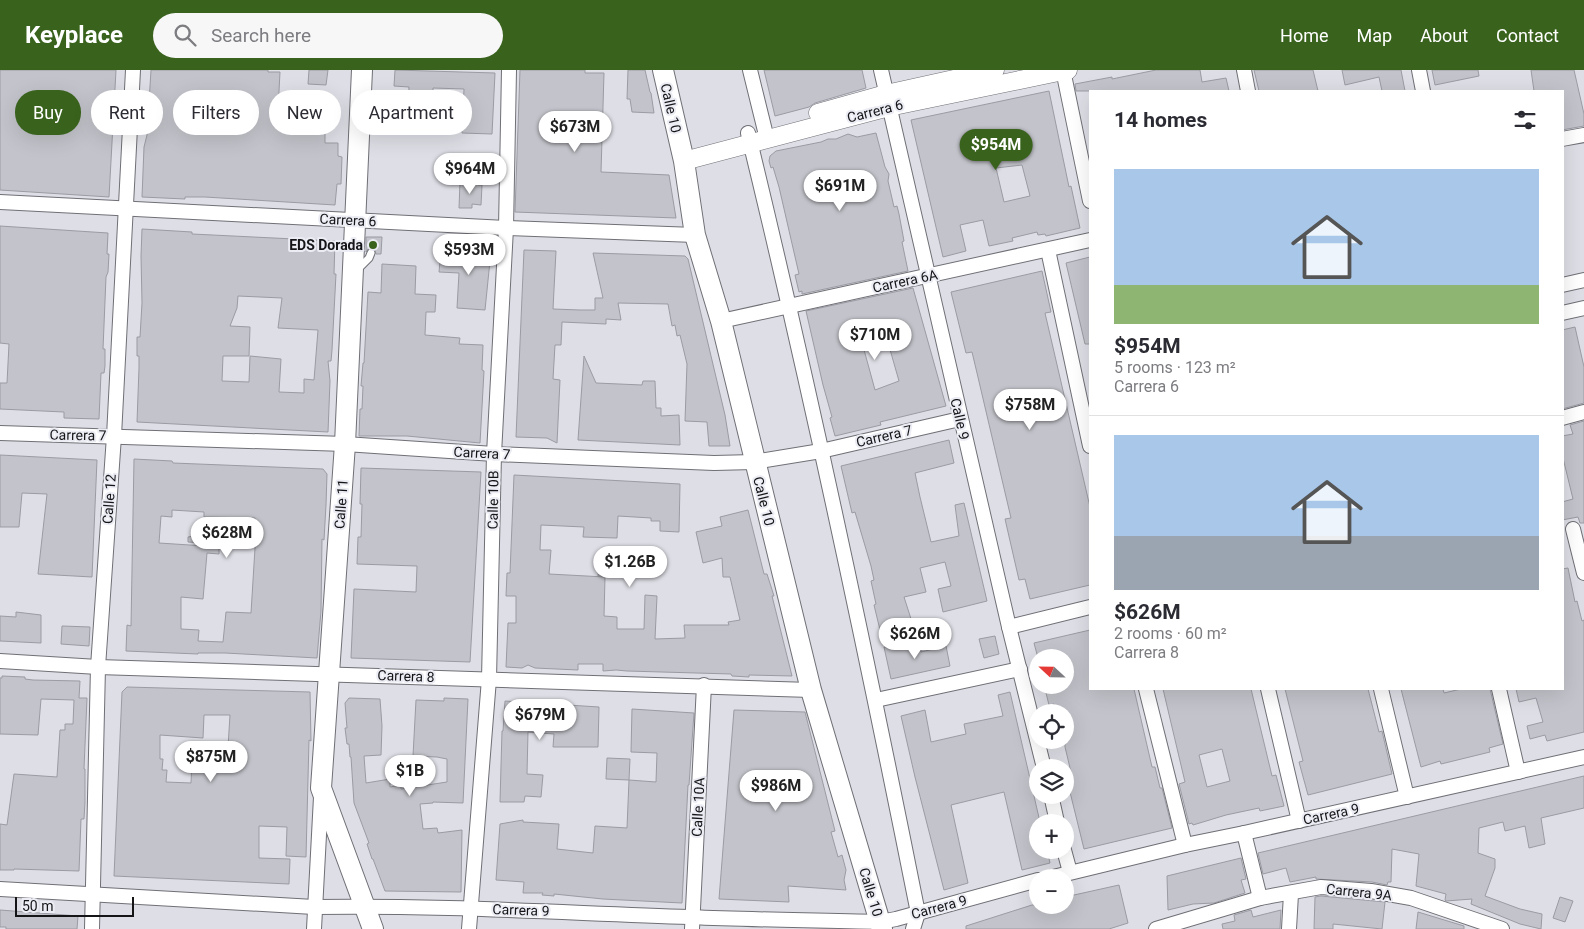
<!DOCTYPE html>
<html lang="en">
<head>
<meta charset="utf-8">
<style>
  :root { --surface:#fff; --page:#f7f7f7; --text:#2b2b33; --muted:#7c7c81; --line:#e1e1e2; --accent:#39621d }
  body { margin:0; font-family:Roboto,sans-serif; background:var(--page); color:var(--text); height:100vh; display:flex; flex-direction:column; font-size:19px; white-space:nowrap }
  * { box-sizing:border-box; margin:0 }
  p { font-size:16px; color:var(--muted) }
  .icon { flex:none; width:28px; height:28px; fill:none; stroke:currentColor; stroke-width:2; stroke-linecap:round; stroke-linejoin:round }
  .map { position:relative; flex:1; overflow:hidden }
  .side { position:absolute; left:1089px; top:20px; width:475px; height:600px; display:flex; flex-direction:column; background:var(--surface); border-radius:0px; box-shadow:0 5px 20px #0002 }
  .side>* { flex:none }
  .top-card { position:absolute; left:15px; top:20px; width:475px; height:45px; display:flex; gap:10px }
  .needle { width:32px; rotate:292deg }
  .tools { position:absolute; left:1029px; top:579px; display:grid; gap:10px }
  .tools a { display:grid; place-items:center; width:45px; height:45px; border-radius:50%; background:var(--surface); box-shadow:0 5px 20px #0002; font-size:25px }
  .scale { position:absolute; left:15px; bottom:12px; width:119px; box-sizing:border-box; padding-left:5px; border:2px solid #151518; border-top:0; font-size:14px; line-height:18px; white-space:nowrap; color:#151518; -webkit-text-stroke:4px #ebecf4; paint-order:stroke }
  .price { position:absolute; translate:-50% -42px; padding:0 11px; border-radius:18px; background:#fff; color:#222; font-size:16px; line-height:32px; filter:drop-shadow(0 1px 2px #0008) }
  .price::after { content:''; position:absolute; left:50%; top:30px; width:15px; height:11px; margin-left:-8px; background:inherit; clip-path:polygon(0 0,100% 0,50% 100%) }
  .price.selected { background:var(--accent); color:#fff }
  ul { padding:0; list-style:none }
  li { display:grid; align-content:center; gap:10px; height:265px; padding:0 25px }
  li+li { border-top:1px solid var(--line) }
  li span { display:grid; place-items:center; height:155px; border-radius:0px; color:#555 }
  li>.icon { margin-inline-start:auto }
  span .icon { width:90px; height:90px; fill:#fffc; stroke-width:1 }
  li b { font-size:21px }
  h2 { display:flex; justify-content:space-between; align-items:center; height:60px; padding:0 25px; font-size:21px }
  .pill { padding:0 18px; border-radius:22px; background:var(--surface); box-shadow:0 5px 20px #0002; font-size:18px; line-height:45px }
  .pill.selected { background:var(--accent); color:#fff }
  header { display:flex; align-items:center; gap:30px; box-sizing:border-box; height:70px; padding:0 25px; background:var(--accent); color:#fff }
  header strong { font-size:24px }
  nav { display:flex; gap:28px; margin-inline-start:auto; font-size:18px }
  .search { width:350px; height:45px; background:var(--page); display:flex; align-items:center; gap:12px; box-sizing:border-box; padding:0 18px; border-radius:28px; color:var(--muted); font-size:19px }
  .map>svg:first-child { display:block }
</style>
</head>
<body>
<header>
<strong>Keyplace</strong>
<div class="search"><svg class="icon" aria-label="search" viewBox="0 0 24 24"><circle cx="10" cy="10" r="6"/><path d="M15 15l6 6"/></svg>Search here</div>
<nav><a>Home</a><a>Map</a><a>About</a><a>Contact</a></nav>
</header>
<div class="map">
<svg width="1584" height="859" viewBox="0 0 1584 859">
  <rect width="100%" height="100%" fill="#dedee6"/>
  <g fill="#c3c3cb" stroke="#9b9ba3" fill-rule="evenodd">
    <polygon points="0,0 116,0 109,127 0,120"/>
    <polygon points="151,0 268,0 268,2 280,2 278,40 325,41 325,73 338,73 338,86 342,87 341,114 337,114 335,135 205,127 185,127 185,129 142,127 144,77 147,65"/>
    <polygon points="309,0 328,0 326,15 308,14"/>
    <polygon points="395,0 495,3 492,64 462,63 464,19 433,18 432,62 407,61 409,17 394,16"/>
    <polygon points="520,0 585,0 585,3 604,3 601,102 669,105 676,148 515,142"/>
    <polygon points="628,0 645,0 650,22 651,23 654,43 632,42 630,29 627,29"/>
    <polygon points="764,0 862,0 866,18 815,33 809,37 775,46"/>
    <polygon points="1156,0 1200,0 1202,12 1226,8 1229,21 1076,21 1075,14 1112,7 1112,9"/>
    <polygon points="1254,0 1313,0 1318,21 1259,21"/>
    <polygon points="1342,0 1401,0 1405,21 1382,21 1379,7 1345,15"/>
    <polygon points="1432,0 1478,0 1479,6 1435,15"/>
    <polygon points="1531,0 1574,0 1584,44 1584,56 1562,60 1562,21 1534,21"/>
    <path d="M1049,21L1069,117L1071,116L1080,158L1046,166L1045,164L1038,165L1037,162L1012,168L1013,171L989,176L983,150L960,155L966,181L943,187L911,50ZM1022,95L1030,126L1004,132L996,98Z"/>
    <polygon points="876,63 885,97 889,104 888,111 894,137 897,136 899,144 904,171 902,172 908,201 802,224 802,221 799,222 795,205 799,204 779,117 773,97 771,98 769,91 770,86 776,81 821,72 828,69 836,69 848,64 857,67"/>
    <polygon points="460,112 478,112 478,115 482,115 481,135 472,134 472,138 459,138"/>
    <polygon points="0,156 108,163 107,184 109,184 108,202 106,207 103,279 105,279 105,296 104,303 101,303 99,349 64,348 64,342 0,339 0,313 7,313 9,274 0,273"/>
    <path d="M142,159L192,162V164L335,171L334,204H336L332,280L331,291H328L330,311L328,362L137,352L139,298V286H137V267H140L142,233L141,186ZM238,226L282,228L278,258L318,260L314,310L304,309V323L279,322L281,289L250,286L249,312L222,311L223,286H249L250,257L230,256L237,238Z"/>
    <polygon points="366,167 382,167 381,184 376,184 375,180 372,178 368,179 366,182"/>
    <polygon points="458,180 491,181 485,240 457,238 459,203 439,202 441,181 458,182"/>
    <polygon points="524,180 556,181 553,239 580,240 595,240 595,228 603,228 593,183 685,186 688,189 725,345 730,376 709,376 707,352 685,351 687,294 680,265 677,266 675,255 672,256 668,234 618,233 621,250 606,249 606,254 562,252 561,275 555,275 553,309 560,310 557,373 547,368 516,367"/>
    <polygon points="1090,187 1090,274 1085,274 1066,193"/>
    <polygon points="382,194 416,196 415,224 436,225 435,242 426,242 425,265 460,268 459,274 483,275 482,300 484,301 480,373 407,366 359,366 360,339 362,339 363,316 361,316 363,293 364,293 368,222 381,223"/>
    <polygon points="1042,201 1051,242 1045,243 1090,437 1090,515 1030,529 1025,509 1019,510 1005,449 1011,448 977,303 972,282 966,283 951,222"/>
    <path d="M913,218L946,336L880,352L881,355L835,366L830,348L832,347L823,315L806,241ZM887,269L899,311L875,320L863,276Z"/>
    <polygon points="1575,257 1584,297 1584,333 1562,339 1562,260"/>
    <polygon points="584,286 596,313 642,315 643,311 655,311 656,338 661,338 661,346 679,345 680,375 578,370"/>
    <polygon points="1584,351 1584,453 1580,453 1578,447 1562,450 1562,432 1573,429 1562,384 1562,366 1573,364 1570,355"/>
    <polygon points="949,370 954,393 915,403 920,427 931,472 959,466 955,435 964,433 987,531 943,542 938,519 951,516 945,492 920,498 926,522 904,527 912,552 880,560 874,535 876,534 871,511 874,510 871,496 855,442 852,443 841,396"/>
    <polygon points="0,385 97,390 92,507 38,504 47,424 22,423 19,457 0,457"/>
    <path d="M134,389L172,391L173,393L323,399L327,404L326,435L324,470L322,469L321,541L317,588L225,583H198V584L126,581L127,555L131,556ZM172,440L204,442V447L255,448V478L251,543L226,542L223,572L198,571L199,560L181,559V527L203,529L207,483L219,484V473L225,474V460L188,467V472L205,473V476L159,473L161,446L172,447Z"/>
    <polygon points="361,398 481,402 470,592 351,588 354,519 416,522 417,496 357,494 358,467 361,467 362,434 360,434"/>
    <polygon points="514,405 680,414 679,462 660,461 660,451 651,451 651,448 618,446 617,468 583,467 584,457 541,455 540,480 551,480 549,504 605,507 604,546 617,547 617,559 644,559 645,525 657,526 655,569 685,568 684,555 729,555 728,552 740,550 730,507 723,507 722,488 703,493 696,462 722,456 720,447 748,440 764,504 767,504 774,526 772,526 792,606 749,605 749,607 732,606 731,604 627,601 616,600 603,601 603,594 578,594 578,600 535,598 528,595 522,598 506,597 508,553 516,553 516,526 506,526 507,503 510,503"/>
    <polygon points="599,492 616,493 615,506 598,506"/>
    <polygon points="1568,498 1575,532 1577,531 1582,551 1584,550 1584,662 1547,671 1545,665 1530,669 1527,656 1543,652 1536,628 1519,632 1516,619 1562,619 1562,499"/>
    <polygon points="16,542 41,545 41,573 0,571 0,546 16,547"/>
    <polygon points="62,556 90,557 89,576 61,574"/>
    <polygon points="1090,560 1090,619 1134,619 1152,697 1155,697 1160,718 1162,718 1172,758 1084,779 1069,718 1072,717 1068,703 1071,702 1065,677 1065,642 1056,642 1054,634 1049,635 1044,615 1065,615 1065,588 1038,588 1034,573"/>
    <polygon points="995,566 999,584 984,588 979,569"/>
    <polygon points="920,574 921,582 946,576 950,596 891,609 884,577"/>
    <polygon points="2,606 25,607 25,609 33,610 80,611 79,628 87,628 84,699 85,699 85,732 84,749 81,749 79,801 14,799 14,800 0,800 0,754 7,755 14,704 57,707 60,660 65,660 65,654 73,654 74,630 41,629 38,665 0,664 0,608 2,608"/>
    <path d="M127,617L310,622L311,671L309,670L306,787L286,786L287,757L259,756V788L290,789L289,814L114,806L122,622ZM204,645H230L228,677L198,678L197,690H192L191,713L166,712L167,700H162L163,689H160V665L203,668Z"/>
    <path d="M1163,619H1251L1272,706L1276,705L1284,736L1260,741L1259,738L1226,745L1193,755L1192,753L1189,754L1179,714L1185,712ZM1222,679L1230,711L1207,717L1199,685Z"/>
    <polygon points="1285,619 1368,619 1379,662 1382,661 1392,704 1308,725 1299,692 1303,691"/>
    <polygon points="1401,619 1443,619 1444,623 1461,619 1490,619 1503,674 1489,678 1490,682 1441,694 1440,691 1421,697"/>
    <polygon points="1010,622 1040,752 1038,752 1038,780 1047,780 1050,793 1022,800 1004,722 951,735 968,813 944,820 915,707 901,646 925,640 931,672 966,664 964,654 1003,646 998,625"/>
    <polygon points="349,628 380,629 382,656 381,685 364,686 366,713 390,709 390,717 401,715 401,719 447,712 447,689 437,687 413,686 416,630 444,631 444,628 468,629 463,733 433,732 433,733 420,734 423,759 437,758 438,763 462,760 461,822 385,821 373,789 372,789 367,774 369,773 354,733 351,687 350,687 349,674 347,674 345,658 347,658 345,633"/>
    <polygon points="505,631 599,637 598,677 553,677 554,664 528,662 527,704 543,705 541,727 525,726 524,732 500,732 502,661 503,661"/>
    <polygon points="632,639 694,643 689,715 688,715 682,833 603,829 554,824 554,826 542,825 543,823 523,823 524,812 496,810 500,754 523,750 523,752 559,754 557,779 593,783 595,756 627,758 629,710 606,709 607,688 630,689 629,710 656,712 657,683 631,682"/>
    <polygon points="734,640 805,642 835,761 831,762 838,787 842,785 846,800 844,810 846,820 788,816 789,832 719,829"/>
    <polygon points="1584,706 1584,738 1541,748 1545,774 1529,778 1525,756 1505,761 1503,752 1479,758 1478,783 1495,789 1495,798 1485,826 1520,839 1542,844 1541,859 1520,854 1471,834 1472,829 1446,831 1445,830 1446,824 1416,816 1419,784 1392,779 1391,812 1388,812 1387,815 1372,812 1316,809 1316,807 1290,812 1286,798 1263,804 1258,783"/>
    <polygon points="1241,788 1246,809 1241,810 1245,823 1214,833 1193,834 1168,840 1167,806"/>
    <polygon points="1119,815 1128,853 1109,859 966,859 966,856 1032,835 1065,835 1065,827"/>
    <polygon points="1321,826 1385,832 1382,859 1333,854 1333,859 1314,859 1315,827"/>
    <polygon points="1560,827 1573,831 1565,852 1553,848"/>
    <polygon points="0,840 78,846 77,859 6,859 6,857 0,857"/>
    <polygon points="1251,840 1253,847 1281,840 1280,859 1223,859 1222,854 1235,851 1234,845"/>
    <polygon points="1418,842 1464,856 1464,859 1416,859"/>
  </g>
  <g fill="none" stroke-linecap="round" stroke-linejoin="round">
    <defs>
      <polyline id="service" points="357,200 369,188 371,183"/>
      <g id="minor">
        <polyline points="750,0 767,69"/>
        <polyline points="881,0 1009,557 1044,698"/>
        <polyline points="1063,0 1090,131"/>
        <polyline points="1244,0 1248,21"/>
        <polyline points="1419,0 1423,21"/>
        <path d="M748,63C811,322 866,582 918,843L913,859"/>
        <polyline points="1562,69 1584,65"/>
        <polyline points="0,132 506,158 695,165"/>
        <polyline points="1048,180 1090,376"/>
        <polyline points="1562,215 1584,210"/>
        <polyline points="1562,243 1584,238"/>
        <polyline points="721,251 1090,170"/>
        <polyline points="1562,348 1584,342"/>
        <polyline points="0,363 345,374 494,384 714,393 754,392 821,381 960,349"/>
        <polyline points="1573,459 1584,503"/>
        <polyline points="1009,557 1090,537"/>
        <polyline points="0,591 98,597 811,620"/>
        <polyline points="1146,619 1185,775"/>
        <polyline points="1268,619 1299,751"/>
        <polyline points="1381,619 1407,727"/>
        <polyline points="1499,619 1518,702"/>
        <polyline points="876,630 1020,599"/>
        <polyline points="1051,725 1057,752"/>
        <polyline points="1244,763 1260,828"/>
        <polyline points="1064,780 1070,802"/>
        <polyline points="1049,808 1185,775 1244,763 1584,687"/>
        <path d="M0,819L314,837C440,835 565,843 690,847C753,850 817,850 880,852L896,849L1038,810"/>
        <polyline points="92,859 98,597 114,366 133,0"/>
        <polyline points="314,859 321,727"/>
        <polyline points="469,859 489,609 494,384 506,158 509,0"/>
        <polyline points="692,859 704,615"/>
        <polyline points="1156,859 1260,828 1321,817 1371,821 1411,828 1502,859"/>
        <polyline points="1289,859 1291,824"/>
      </g>
      <g id="tertiary">
        <polyline points="818,43 886,24 995,0"/>
        <polyline points="684,91 889,37 1068,0"/>
      </g>
      <g id="secondary">
        <polyline points="362,0 345,374 321,718 373,859"/>
        <polyline points="663,0 684,91 695,165 721,251 811,620 882,859"/>
      </g>
    </defs>
    <use href="#service" stroke="#6f6f76" stroke-width="9"/>
    <use href="#minor" stroke="#6f6f76" stroke-width="16"/>
    <use href="#tertiary" stroke="#6f6f76" stroke-width="19"/>
    <use href="#secondary" stroke="#6f6f76" stroke-width="22"/>
    <use href="#service" stroke="#fff" stroke-width="7"/>
    <use href="#minor" stroke="#fff" stroke-width="14"/>
    <use href="#tertiary" stroke="#fff" stroke-width="18"/>
    <use href="#secondary" stroke="#fff" stroke-width="20"/>
  </g>
  <circle fill="#39621d" stroke="#ebecf4" stroke-width="2" cx="373" cy="175" r="5"/>
  <g text-anchor="middle" dominant-baseline="central" stroke-width="4" stroke-linejoin="round" paint-order="stroke">
    <g font-size="14" fill="#151518" stroke="#ebecf4">
      <text transform="translate(671 38) rotate(77)">Calle 10</text>
      <text transform="translate(875 41) rotate(-14)">Carrera 6</text>
      <text transform="translate(348 150) rotate(3)">Carrera 6</text>
      <text transform="translate(905 211) rotate(-12)">Carrera 6A</text>
      <text transform="translate(960 349) rotate(77)">Calle 9</text>
      <text transform="translate(78 365) rotate(1)">Carrera 7</text>
      <text transform="translate(884 366) rotate(-13)">Carrera 7</text>
      <text transform="translate(482 383) rotate(3)">Carrera 7</text>
      <text transform="translate(109 429) rotate(-86)">Calle 12</text>
      <text transform="translate(493 430) rotate(-89)">Calle 10B</text>
      <text transform="translate(764 431) rotate(76)">Calle 10</text>
      <text transform="translate(341 434) rotate(-86)">Calle 11</text>
      <text transform="translate(406 606) rotate(2)">Carrera 8</text>
      <text transform="translate(698 737) rotate(-87)">Calle 10A</text>
      <text transform="translate(1331 744) rotate(-12)">Carrera 9</text>
      <text transform="translate(871 822) rotate(73)">Calle 10</text>
      <text transform="translate(1359 822) rotate(6)">Carrera 9A</text>
      <text transform="translate(939 837) rotate(-15)">Carrera 9</text>
      <text transform="translate(521 840) rotate(2)">Carrera 9</text>
    </g>
    <g font-size="14" font-weight="bold" fill="#151518" stroke="#ebecf4" text-anchor="end">
      <text x="363" y="175">EDS Dorada</text>
    </g>
  </g>
</svg>
<div class="tools">
<a><svg class="needle" viewBox="-14 -14 28 28"><path d="M0-13l5 13h-10z" fill="#e53935"/><path d="M0 13l5-13h-10z" fill="#7c7c81"/></svg></a>
<a><svg class="icon" aria-label="locate" viewBox="0 0 24 24"><circle cx="12" cy="12" r="6"/><path d="M12 2v4M12 18v4M2 12h4M18 12h4"/></svg></a>
<a><svg class="icon" aria-label="layers" viewBox="0 0 24 24"><path d="M12 4l9 5-9 5-9-5zM3 14l9 5 9-5"/></svg></a>
<a>+</a>
<a>−</a>
</div>
<div class="scale">50 m</div>
<b class="price" style="left:575px;top:83px">$673M</b>
<b class="price selected" style="left:996px;top:101px">$954M</b>
<b class="price" style="left:470px;top:125px">$964M</b>
<b class="price" style="left:840px;top:142px">$691M</b>
<b class="price" style="left:469px;top:206px">$593M</b>
<b class="price" style="left:875px;top:291px">$710M</b>
<b class="price" style="left:1030px;top:361px">$758M</b>
<b class="price" style="left:227px;top:489px">$628M</b>
<b class="price" style="left:630px;top:518px">$1.26B</b>
<b class="price" style="left:915px;top:590px">$626M</b>
<b class="price" style="left:540px;top:671px">$679M</b>
<b class="price" style="left:211px;top:713px">$875M</b>
<b class="price" style="left:410px;top:727px">$1B</b>
<b class="price" style="left:776px;top:742px">$986M</b>
<div class="top-card">
<a class="pill selected">Buy</a>
<a class="pill">Rent</a>
<a class="pill">Filters</a>
<a class="pill">New</a>
<a class="pill">Apartment</a>
</div>
<section class="side">
<h2>14 homes<svg class="icon" aria-label="filters" viewBox="0 0 24 24"><path d="M4 7h16M4 17h16"/><circle cx="9" cy="7" r="2"/><circle cx="15" cy="17" r="2"/></svg></h2>
<ul>
<li><span style="background:linear-gradient(#a9c7e8 75%,#8fb573 0)"><svg class="icon" aria-label="home" viewBox="0 0 24 24"><path d="M3 11l9-7 9 7M6 9v11h12V9"/></svg></span><div><b>$954M</b><p>5 rooms · 123 m²</p><p>Carrera 6</p></div></li>
<li><span style="background:linear-gradient(#a9c7e8 65%,#9aa5b1 0)"><svg class="icon" aria-label="home" viewBox="0 0 24 24"><path d="M3 11l9-7 9 7M6 9v11h12V9"/></svg></span><div><b>$626M</b><p>2 rooms · 60 m²</p><p>Carrera 8</p></div></li>
</ul>
</section>
</div>
</body>
</html>
